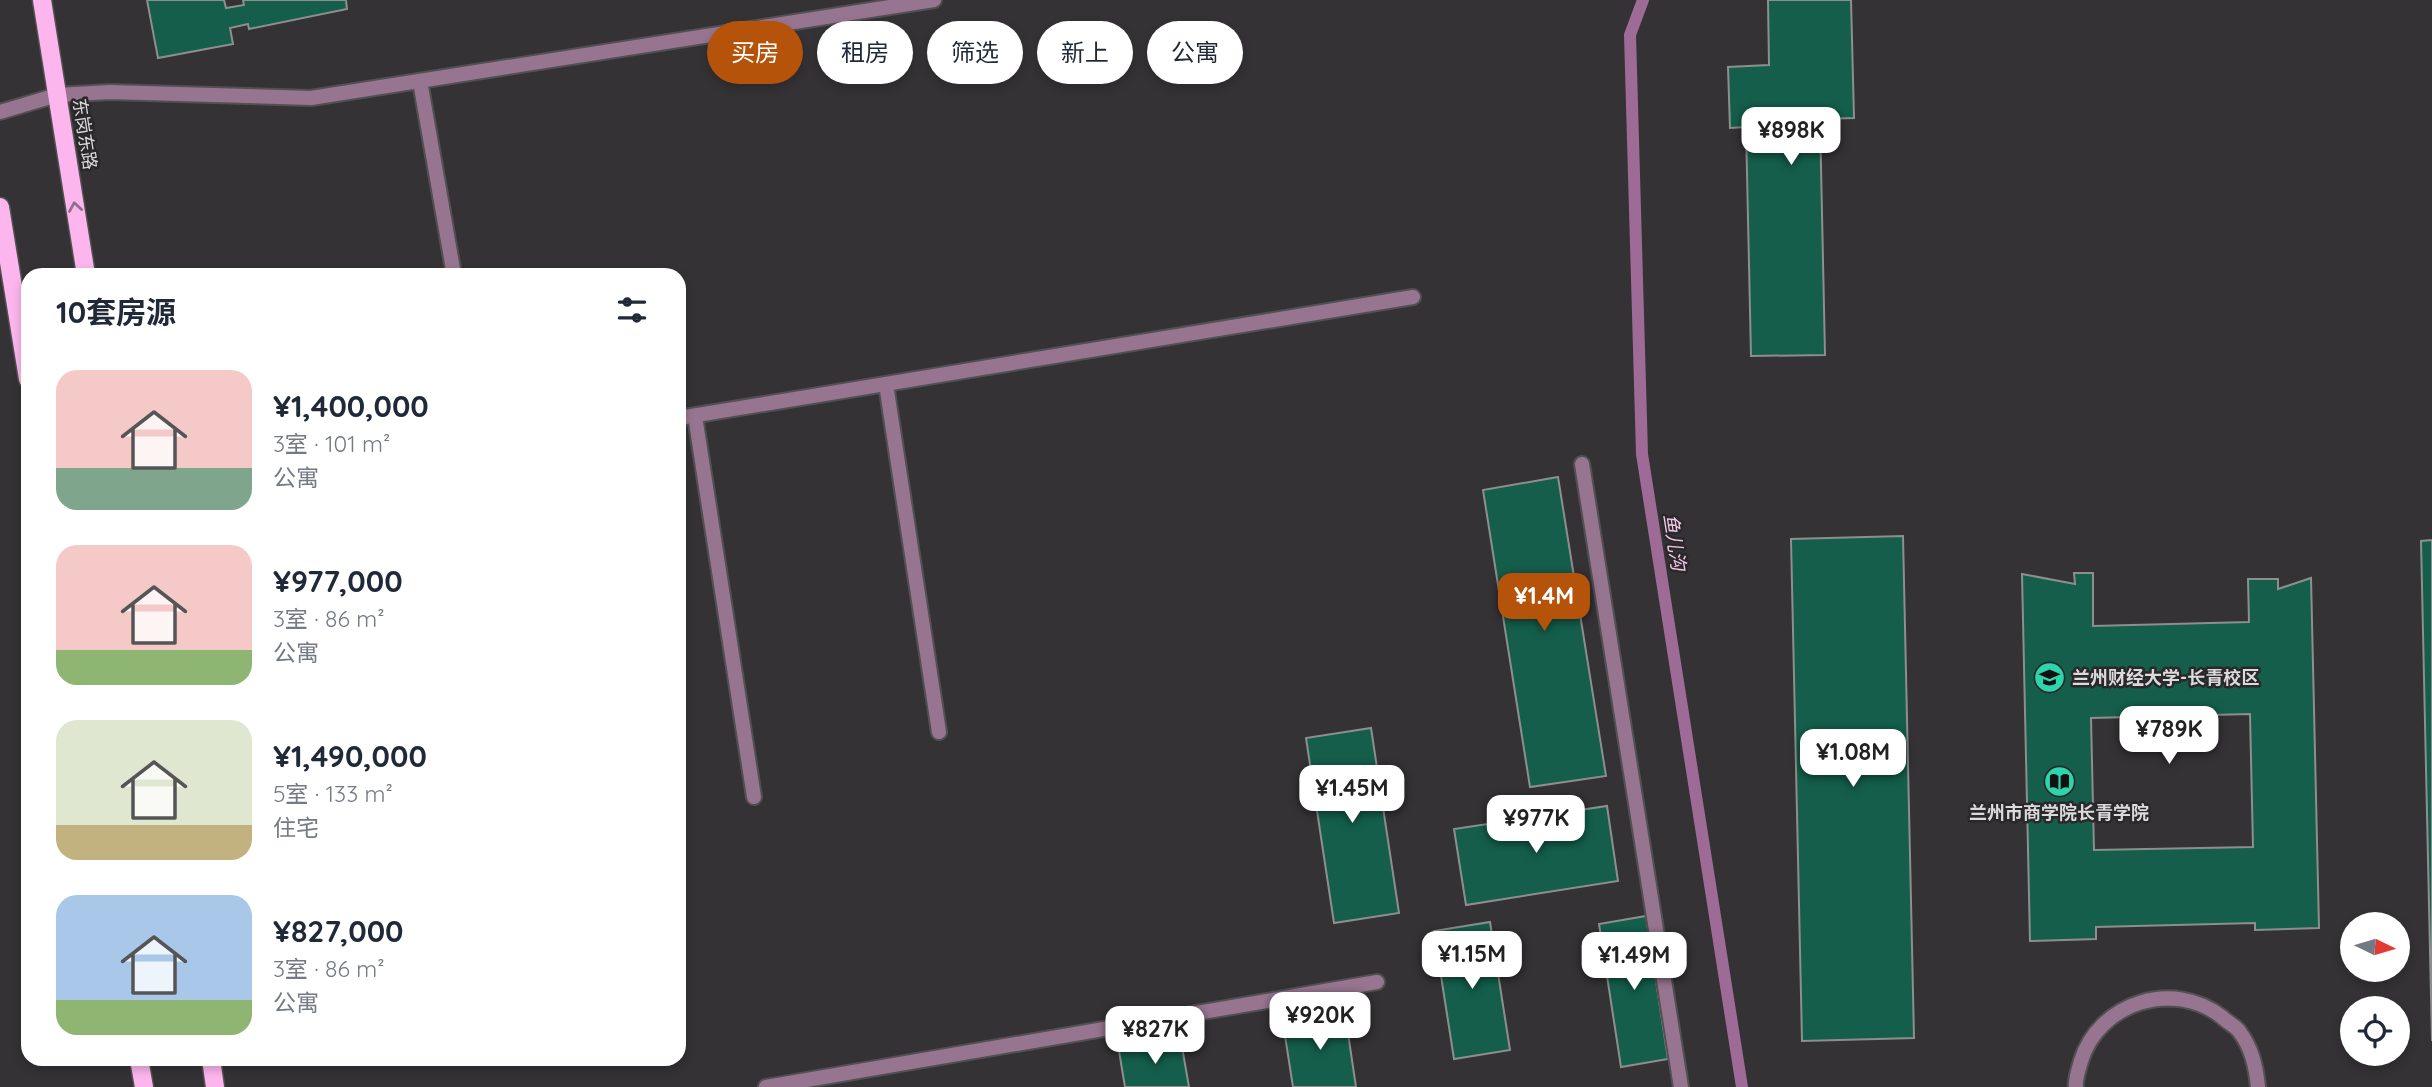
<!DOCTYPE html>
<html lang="zh">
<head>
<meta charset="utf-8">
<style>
  :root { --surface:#fff; --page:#f2f2f3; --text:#1f2937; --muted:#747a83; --accent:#b45309 }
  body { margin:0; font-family:Quicksand,"Noto Sans SC",sans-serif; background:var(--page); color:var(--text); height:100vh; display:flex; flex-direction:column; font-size:26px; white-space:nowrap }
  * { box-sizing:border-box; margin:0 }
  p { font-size:23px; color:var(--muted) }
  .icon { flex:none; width:38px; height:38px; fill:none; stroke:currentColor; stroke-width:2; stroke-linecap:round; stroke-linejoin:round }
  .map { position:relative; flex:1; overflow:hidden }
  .sheet { position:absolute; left:21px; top:268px; width:665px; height:798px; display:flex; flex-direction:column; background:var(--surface); border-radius:21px; box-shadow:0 4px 10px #0003 }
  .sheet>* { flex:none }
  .banner { position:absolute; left:707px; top:21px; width:665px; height:63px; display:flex; gap:14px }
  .needle { width:46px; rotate:95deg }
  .tools { position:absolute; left:2340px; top:912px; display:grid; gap:14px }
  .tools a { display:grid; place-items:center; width:70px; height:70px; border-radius:50%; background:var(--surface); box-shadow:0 4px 10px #0003; font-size:35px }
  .price { position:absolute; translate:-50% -60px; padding:0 16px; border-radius:14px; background:#fff; color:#222; font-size:23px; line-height:46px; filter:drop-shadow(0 2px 4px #0008) }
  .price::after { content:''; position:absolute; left:50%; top:42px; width:21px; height:16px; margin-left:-10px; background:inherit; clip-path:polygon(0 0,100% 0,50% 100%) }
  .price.selected { background:var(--accent); color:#fff }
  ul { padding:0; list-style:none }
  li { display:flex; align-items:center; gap:21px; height:175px; padding:0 35px }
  li span { display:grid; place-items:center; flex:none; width:196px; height:140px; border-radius:21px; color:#555 }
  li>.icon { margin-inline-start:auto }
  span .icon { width:84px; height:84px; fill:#fffc; stroke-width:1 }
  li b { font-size:30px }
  h2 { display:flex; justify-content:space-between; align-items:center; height:84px; padding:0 35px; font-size:30px }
  .chip { padding:0 24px; border-radius:32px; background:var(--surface); box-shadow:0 4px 10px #0003; font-size:24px; line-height:63px }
  .chip.selected { background:var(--accent); color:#fff }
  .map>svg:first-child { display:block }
</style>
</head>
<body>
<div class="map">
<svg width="2432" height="1087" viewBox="0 0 2432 1087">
  <rect width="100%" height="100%" fill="#343234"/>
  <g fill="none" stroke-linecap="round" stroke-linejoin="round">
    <polyline stroke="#9e6a96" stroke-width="12" points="1643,0 1630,35 1642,454 1742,1087"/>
  </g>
  <g fill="#145e4b" stroke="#8c8f8e" stroke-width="2" fill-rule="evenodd">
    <polygon points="147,0 224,0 226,8 244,5 243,0 346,0 347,9 249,29 248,24 230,28 233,44 158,58"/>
    <polygon points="1768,0 1851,0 1854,118 1820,119 1825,355 1751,356 1746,127 1730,128 1728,67 1769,65"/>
    <polygon points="1558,477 1606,776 1530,787 1483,490"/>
    <polygon points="1903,536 1914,1038 1802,1041 1791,539"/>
    <polygon points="2432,540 2432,1041 2421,541"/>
    <path d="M2074,573H2093V626L2249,622L2248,579H2278V589L2311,578L2319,928L2255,930V923L2096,927V939L2030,941L2022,574L2075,584ZM2250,714L2253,847L2094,850L2091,718Z"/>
    <polygon points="1371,728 1399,913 1334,923 1306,738"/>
    <polygon points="1607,806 1618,881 1466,905 1454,829"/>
    <polygon points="1646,916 1668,1059 1621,1067 1599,924"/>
    <polygon points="1490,922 1510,1050 1454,1059 1434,931"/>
    <polygon points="1345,1013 1356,1087 1293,1087 1283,1023"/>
    <polygon points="1181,1041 1189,1087 1125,1087 1119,1051"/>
  </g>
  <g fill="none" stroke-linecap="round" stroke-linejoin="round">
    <defs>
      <g id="service">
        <polyline points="420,81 454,275"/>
        <polyline points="886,384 939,732"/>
        <polyline points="695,416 754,797"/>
        <polyline points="679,418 1413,297"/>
        <polyline points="1582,464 1681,1087"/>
        <path d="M2076,1087C2075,1078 2079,1069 2081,1061C2099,1002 2174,979 2222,1017C2227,1022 2235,1026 2239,1031C2252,1048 2256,1067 2258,1087"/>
      </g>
      <g id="minor">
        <polyline points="0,112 57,95 110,92 311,98 934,0"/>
        <polyline points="766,1087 1377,982"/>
      </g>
      <g id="primary">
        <polyline points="42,0 86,275"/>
        <polyline points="0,207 28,379"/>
        <polyline points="139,1059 144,1087"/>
        <polyline points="211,1059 215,1087"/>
      </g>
    </defs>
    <use href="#service" stroke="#525052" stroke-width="18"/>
    <use href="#minor" stroke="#525052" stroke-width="18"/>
    <use href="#primary" stroke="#525052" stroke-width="21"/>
    <use href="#service" stroke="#977590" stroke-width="14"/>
    <use href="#minor" stroke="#977590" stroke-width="14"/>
    <use href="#primary" stroke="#fcb5ed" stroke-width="18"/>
  </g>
  <defs><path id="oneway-chevron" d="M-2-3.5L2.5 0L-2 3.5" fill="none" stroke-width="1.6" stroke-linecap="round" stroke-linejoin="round" transform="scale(1.75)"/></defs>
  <use stroke="#936e8c" href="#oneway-chevron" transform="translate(75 207) rotate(-99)"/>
  <defs>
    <symbol id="university-disc" viewBox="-11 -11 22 22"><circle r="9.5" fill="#2cd5ab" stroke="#2a282a"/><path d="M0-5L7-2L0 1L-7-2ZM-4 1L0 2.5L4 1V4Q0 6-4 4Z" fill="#111"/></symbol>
    <symbol id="library-disc" viewBox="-11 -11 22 22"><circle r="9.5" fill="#2cd5ab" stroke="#2a282a"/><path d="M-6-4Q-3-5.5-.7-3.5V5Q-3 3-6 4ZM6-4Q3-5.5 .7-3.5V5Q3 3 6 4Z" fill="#111"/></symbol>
  </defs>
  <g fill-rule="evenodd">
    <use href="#university-disc" x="2032" y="660" width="35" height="35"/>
    <use href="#library-disc" x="2042" y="764" width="35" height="35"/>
  </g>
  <g text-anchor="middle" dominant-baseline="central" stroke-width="5" stroke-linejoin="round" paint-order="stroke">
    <g font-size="18" fill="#dcdbdc" stroke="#2a282a">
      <text transform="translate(85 134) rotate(81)">东岗东路</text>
    </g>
    <g font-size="18" font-weight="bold" fill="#dcdbdc" stroke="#2a282a" text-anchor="start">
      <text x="2072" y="677">兰州财经大学-长青校区</text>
      <text x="2059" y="812" text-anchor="middle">兰州市商学院长青学院</text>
    </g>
    <g font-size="19" font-style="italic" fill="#f3c9e9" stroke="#2a282a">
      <text transform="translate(1675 542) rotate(81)">鱼儿沟</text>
    </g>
  </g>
</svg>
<div class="tools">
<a><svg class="needle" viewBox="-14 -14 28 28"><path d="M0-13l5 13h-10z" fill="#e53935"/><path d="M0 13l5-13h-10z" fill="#747a83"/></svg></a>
<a><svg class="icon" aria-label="locate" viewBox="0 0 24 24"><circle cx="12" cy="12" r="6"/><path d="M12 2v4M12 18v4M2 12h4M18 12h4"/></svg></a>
</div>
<b class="price" style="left:1791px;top:167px">¥898K</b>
<b class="price selected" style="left:1544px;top:633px">¥1.4M</b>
<b class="price" style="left:2169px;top:766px">¥789K</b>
<b class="price" style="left:1853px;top:789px">¥1.08M</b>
<b class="price" style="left:1352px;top:825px">¥1.45M</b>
<b class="price" style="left:1536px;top:855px">¥977K</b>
<b class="price" style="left:1472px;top:991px">¥1.15M</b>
<b class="price" style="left:1634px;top:992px">¥1.49M</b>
<b class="price" style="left:1320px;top:1052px">¥920K</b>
<b class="price" style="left:1155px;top:1066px">¥827K</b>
<div class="banner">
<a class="chip selected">买房</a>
<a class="chip">租房</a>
<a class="chip">筛选</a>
<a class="chip">新上</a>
<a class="chip">公寓</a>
</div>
<section class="sheet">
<h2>10套房源<svg class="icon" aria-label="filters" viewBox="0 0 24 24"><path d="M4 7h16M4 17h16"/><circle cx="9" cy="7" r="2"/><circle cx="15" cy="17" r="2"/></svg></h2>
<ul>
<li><span style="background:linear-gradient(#f6c9c9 70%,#7fa58c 0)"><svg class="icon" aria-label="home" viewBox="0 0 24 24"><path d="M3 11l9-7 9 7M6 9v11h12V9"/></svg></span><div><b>¥1,400,000</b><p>3室 · 101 m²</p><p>公寓</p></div></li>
<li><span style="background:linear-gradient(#f6c9c9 75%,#8fb573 0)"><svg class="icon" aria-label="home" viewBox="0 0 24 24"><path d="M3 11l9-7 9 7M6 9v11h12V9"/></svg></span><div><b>¥977,000</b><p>3室 · 86 m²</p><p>公寓</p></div></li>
<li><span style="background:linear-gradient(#dfe7d0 75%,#c2b280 0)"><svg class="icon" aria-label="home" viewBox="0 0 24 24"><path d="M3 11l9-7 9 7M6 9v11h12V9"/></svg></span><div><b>¥1,490,000</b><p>5室 · 133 m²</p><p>住宅</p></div></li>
<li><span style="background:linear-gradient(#a9c7e8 75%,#8fb573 0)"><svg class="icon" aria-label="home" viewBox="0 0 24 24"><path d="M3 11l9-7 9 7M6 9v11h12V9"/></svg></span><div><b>¥827,000</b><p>3室 · 86 m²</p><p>公寓</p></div></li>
</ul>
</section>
</div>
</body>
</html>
